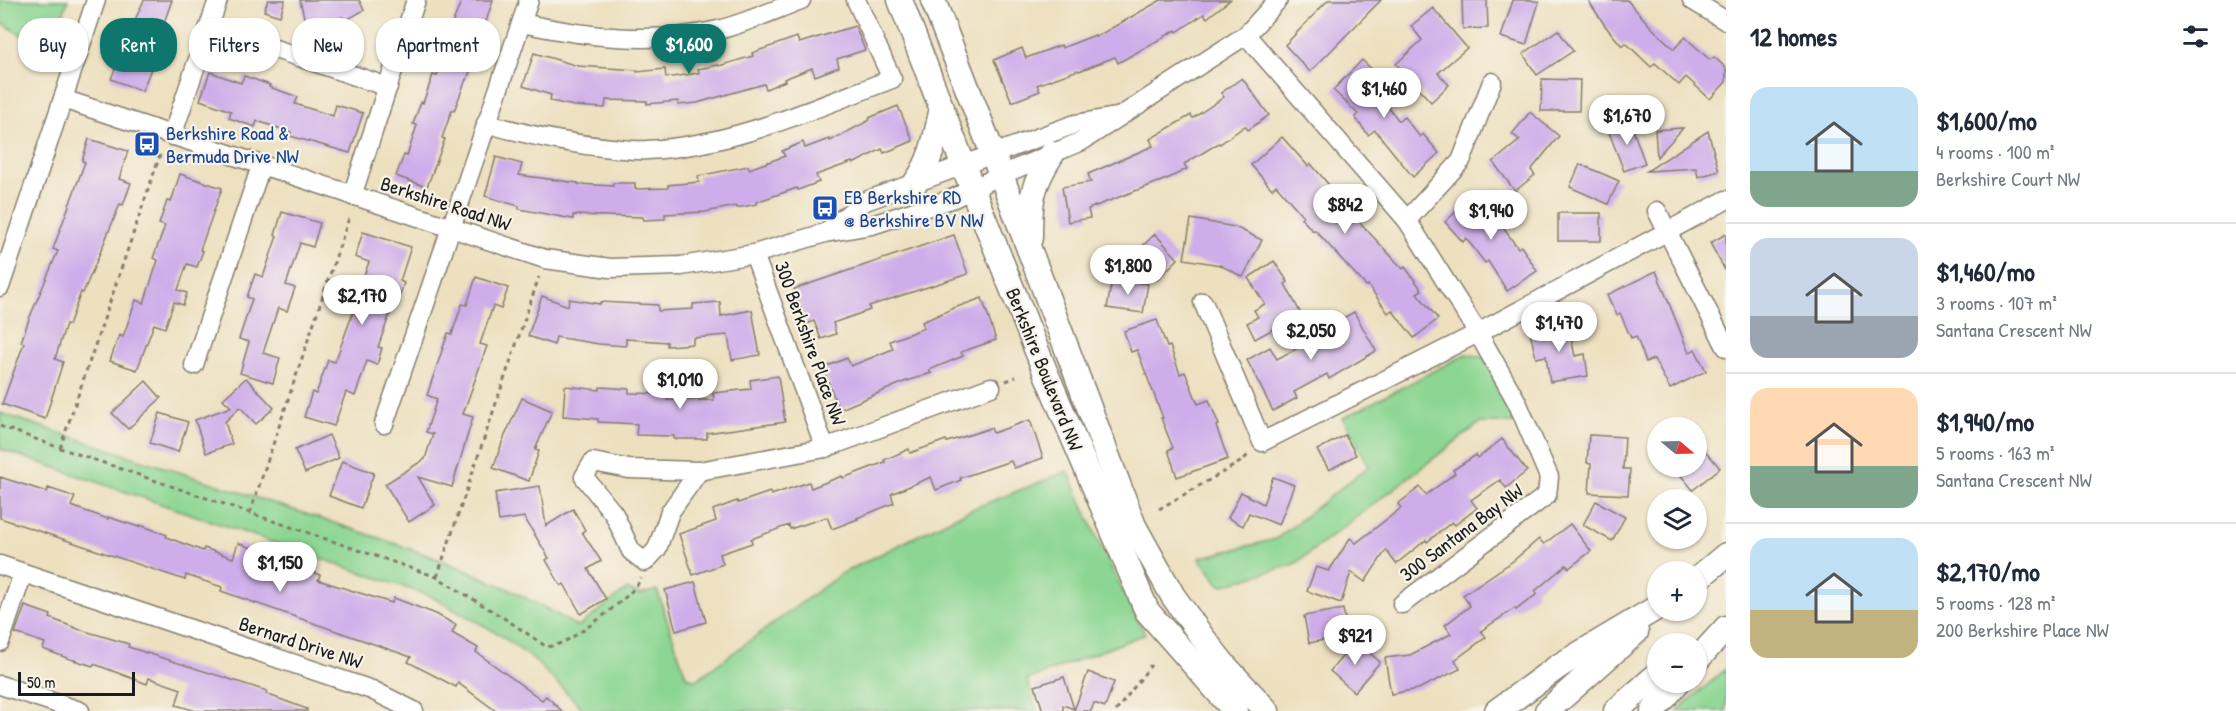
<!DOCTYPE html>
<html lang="en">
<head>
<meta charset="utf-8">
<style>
  :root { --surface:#fff; --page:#f2f2f3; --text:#1f2937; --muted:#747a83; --line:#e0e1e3; --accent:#0f766e }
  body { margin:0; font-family:"Patrick Hand",sans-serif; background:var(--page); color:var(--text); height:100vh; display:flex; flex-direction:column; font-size:22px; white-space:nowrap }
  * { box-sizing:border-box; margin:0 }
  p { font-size:20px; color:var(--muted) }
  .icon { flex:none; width:33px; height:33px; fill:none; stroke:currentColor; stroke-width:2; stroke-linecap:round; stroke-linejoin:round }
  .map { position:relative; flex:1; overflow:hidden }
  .side { display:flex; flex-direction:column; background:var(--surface); width:510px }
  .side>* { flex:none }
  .top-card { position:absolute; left:18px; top:18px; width:570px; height:54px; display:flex; gap:12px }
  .needle { width:39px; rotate:109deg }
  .controls { position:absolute; left:1647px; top:417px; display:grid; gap:12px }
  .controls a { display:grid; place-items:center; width:60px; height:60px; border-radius:50%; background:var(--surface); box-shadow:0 2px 4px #0004; font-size:30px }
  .scale { position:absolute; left:18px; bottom:15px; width:117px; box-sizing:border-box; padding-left:6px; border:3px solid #1c1c1c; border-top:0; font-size:16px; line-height:21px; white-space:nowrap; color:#1c1c1c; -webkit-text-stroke:4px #f7f3e8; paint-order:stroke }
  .price { position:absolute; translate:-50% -51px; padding:0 14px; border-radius:21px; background:#fff; color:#222; font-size:20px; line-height:39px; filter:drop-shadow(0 2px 3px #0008) }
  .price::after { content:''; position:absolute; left:50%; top:36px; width:18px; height:14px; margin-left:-9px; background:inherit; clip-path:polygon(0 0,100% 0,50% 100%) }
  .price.current { background:var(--accent); color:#fff }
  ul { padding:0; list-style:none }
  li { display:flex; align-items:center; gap:18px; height:150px; padding:0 24px }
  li+li { border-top:2px solid var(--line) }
  li span { display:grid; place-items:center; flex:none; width:168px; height:120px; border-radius:18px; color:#555 }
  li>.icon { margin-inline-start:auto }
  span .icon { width:72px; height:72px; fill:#fffc; stroke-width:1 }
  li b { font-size:26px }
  h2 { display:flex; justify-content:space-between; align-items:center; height:72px; padding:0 24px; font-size:26px }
  .pill { padding:0 21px; border-radius:24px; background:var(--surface); box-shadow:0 2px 4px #0004; font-size:21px; line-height:54px }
  .pill.current { background:var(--accent); color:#fff }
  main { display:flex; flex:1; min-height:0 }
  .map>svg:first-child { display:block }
</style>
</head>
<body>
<main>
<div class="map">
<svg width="1726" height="711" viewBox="0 0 1726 711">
  <rect width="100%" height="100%" fill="#f7f3e8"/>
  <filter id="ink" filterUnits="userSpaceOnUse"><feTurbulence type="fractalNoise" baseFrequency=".0167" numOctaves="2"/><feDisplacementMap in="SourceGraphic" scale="12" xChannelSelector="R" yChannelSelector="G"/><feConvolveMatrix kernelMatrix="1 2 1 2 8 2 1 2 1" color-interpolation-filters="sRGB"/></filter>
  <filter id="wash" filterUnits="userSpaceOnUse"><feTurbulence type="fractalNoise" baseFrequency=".008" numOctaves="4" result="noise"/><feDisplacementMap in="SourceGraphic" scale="24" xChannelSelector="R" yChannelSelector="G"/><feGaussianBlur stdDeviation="1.35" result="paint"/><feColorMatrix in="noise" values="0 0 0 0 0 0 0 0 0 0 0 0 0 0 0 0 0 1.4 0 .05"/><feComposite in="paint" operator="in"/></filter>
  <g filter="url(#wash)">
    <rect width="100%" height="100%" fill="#ede0bf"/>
    <g fill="#8bd692" stroke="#547957" stroke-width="1.5">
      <polygon points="0,0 68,0 50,52 0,22"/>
      <polygon points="1466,354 1485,358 1514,423 1480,423 1295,564 1221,586 1199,558 1276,539 1369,466 1343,418"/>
      <path d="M0,413C99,446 198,478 297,511C393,542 492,573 578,627L627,589L640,595L657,590L686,676L696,680L841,574L967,511L1068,471L1102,549L1145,634L1027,680L1037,711H585L534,660L499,634L430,596L0,449Z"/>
      <polygon points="1726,669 1726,711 1677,711"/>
    </g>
    <g id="blocks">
      <g fill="#ceadea">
        <polygon points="144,0 172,0 158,40 162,41 155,64 153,64 142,91 111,79 119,58 122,59 130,31"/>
        <polygon points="268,0 285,0 280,16 264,11"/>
        <polygon points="300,0 359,0 364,10 345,21 343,17 306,26"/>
        <polygon points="462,0 493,0 482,34 479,33 469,61 473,63 467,80 466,79 454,111 452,110 442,138 445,139 427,187 396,176 404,155 407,156 417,125 413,124 421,102 423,103 433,75 437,76 454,24 452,24"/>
        <polygon points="1161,0 1230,0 1207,18 1204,14 1177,32 1176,30 1118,63 1115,57 1079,71 1078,70 1037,85 1040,91 1012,102 994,60 1022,48 1026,58 1061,45 1062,48 1095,35 1096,37"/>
        <polygon points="1328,0 1381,0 1310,72 1285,45"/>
        <polygon points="1462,0 1487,0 1488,28 1463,29"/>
        <polygon points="1513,0 1531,0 1539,2 1526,45 1501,37"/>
        <polygon points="1588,0 1627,0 1651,27 1674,49 1685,37 1710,60 1714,57 1726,68 1726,82 1710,99 1686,77 1679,85 1655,63 1651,67 1626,43 1622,46 1606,27"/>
        <polygon points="1433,8 1467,48 1438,73 1449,85 1431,102 1396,64 1422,40 1411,26"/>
        <polygon points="855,26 865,50 837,59 839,67 815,76 812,68 784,79 785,81 766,89 764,84 697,103 678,105 678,101 647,104 647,101 606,100 605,108 574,106 550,101 551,95 523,86 534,53 578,66 637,70 637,72 665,69 666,78 699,73 698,69 718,65 719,66 753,56 752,53 797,37 799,43"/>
        <polygon points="1558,30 1573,51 1537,75 1523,54"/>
        <polygon points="1362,60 1383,80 1374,89 1399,121 1404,117 1420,137 1423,134 1439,153 1413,177 1375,130 1368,135 1355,117 1358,114 1333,90"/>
        <polygon points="210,72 241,83 244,76 270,85 269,87 298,97 295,104 333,116 336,105 363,113 350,153 290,136 291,132 257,121 255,127 229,118 231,111 200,100"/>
        <polygon points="1242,78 1269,115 1248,130 1245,126 1220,144 1219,143 1184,164 1187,169 1169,178 1088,209 1090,218 1068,222 1062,187 1091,182 1088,174 1153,146 1150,139 1191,115 1193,118 1224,97 1221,93"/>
        <polygon points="1542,79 1580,80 1579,111 1541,111"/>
        <polygon points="898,106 913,141 884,153 882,149 853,164 852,162 816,175 819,182 798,190 797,188 756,202 757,204 737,208 736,206 705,212 665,214 665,219 643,220 643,217 573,215 573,219 519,209 519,206 485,196 496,157 522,164 519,175 578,183 578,184 613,186 613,183 635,183 635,189 668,188 668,185 699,182 698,176 748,166 749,169 785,156 782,151 803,142 805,148 829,139 830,141 870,120 869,118"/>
        <polygon points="1530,112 1559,136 1531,170 1535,175 1515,191 1493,162 1520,140 1512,134"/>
        <polygon points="1630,122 1645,163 1624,171 1608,130"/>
        <polygon points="1683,128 1657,157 1655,130"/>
        <polygon points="1708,131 1719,171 1698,177 1696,168 1647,171"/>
        <polygon points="1282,137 1308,166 1311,164 1329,185 1327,187 1403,269 1405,267 1422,290 1417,293 1438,319 1414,338 1392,310 1388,313 1368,285 1366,286 1315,230 1313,231 1301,218 1303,216 1276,185 1272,189 1251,165"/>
        <polygon points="89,139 128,151 119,179 131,183 123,205 120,204 95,265 83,293 81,292 69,325 66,324 55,359 63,362 45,419 2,404 24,343 21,342 29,319 58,251 53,249 85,162 82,161"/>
        <polygon points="1580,164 1619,181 1608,204 1570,187"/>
        <polygon points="180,174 222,188 200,250 203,251 197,267 187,264 178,290 187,293 183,305 174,302 165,328 154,324 137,370 110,361 119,335 123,337 136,300 144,303 158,260 153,258 165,226 159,224 167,201 171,202"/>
        <polygon points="1477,192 1495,212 1493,214 1518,248 1521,246 1537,271 1507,291 1488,261 1485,263 1466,238 1463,242 1445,222"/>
        <polygon points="282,212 320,223 313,247 300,243 286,285 295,288 287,311 278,308 263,353 280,358 273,383 240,373 249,342 239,339 252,299 247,297 255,274 263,277 277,236 275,235"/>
        <rect x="1558" y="213" width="43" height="28"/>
        <polygon points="1191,219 1235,227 1262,240 1243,277 1220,265 1184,259"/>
        <polygon points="363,232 411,247 400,281 404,283 396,306 393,305 378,347 382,348 377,365 367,361 355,396 346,392 334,426 304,417 312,392 316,394 328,360 335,362 360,293 358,292 369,262 355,257"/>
        <polygon points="1155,234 1178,259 1157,280 1133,255"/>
        <polygon points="1726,234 1726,272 1710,243"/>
        <polygon points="954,235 968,274 869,306 870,310 833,323 836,334 821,339 814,321 807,324 794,289"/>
        <polygon points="1274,261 1288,282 1285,284 1301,314 1255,339 1247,323 1258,317 1254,310 1265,304 1248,278"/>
        <polygon points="1656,271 1689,353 1695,349 1706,371 1670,389 1654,359 1646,362 1636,336 1631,338 1620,313 1617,315 1607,295"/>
        <polygon points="476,277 508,288 501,309 493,306 480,344 487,346 463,414 473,417 452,487 418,477 435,505 409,522 385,484 425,459 433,434 426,432 437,399 427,395 448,333 452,334 462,304 467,305"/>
        <polygon points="1112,279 1148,284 1143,313 1107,308"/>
        <polygon points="542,296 568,306 569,299 600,304 600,302 658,305 658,311 693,309 693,304 720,302 721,316 752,310 760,355 732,360 728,335 693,338 693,344 667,346 667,342 626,339 626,346 599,344 556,337 554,345 528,336"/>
        <polygon points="982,298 996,340 961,352 963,356 929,370 931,373 904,382 839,410 823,368 847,358 851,366 893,349 890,341 924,328 922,322 954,308"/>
        <polygon points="1354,312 1376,351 1329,379 1327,374 1294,392 1297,398 1273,411 1247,360 1270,347 1277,359 1309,342 1308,340 1335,326 1334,323"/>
        <polygon points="1157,320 1167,347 1170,346 1180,374 1185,372 1198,404 1209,400 1219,425 1216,426 1228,459 1177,477 1168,450 1173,448 1161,418 1163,418 1137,350 1131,352 1124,331"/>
        <polygon points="1568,324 1575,356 1585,354 1588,376 1550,382 1546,356 1536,358 1530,332"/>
        <polygon points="778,376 785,422 707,433 707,439 674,439 674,436 636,435 637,424 598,422 598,419 563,416 565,386 600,390 600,387 629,389 629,393 668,394 667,400 714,400 713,393 751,389 750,380"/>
        <polygon points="246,378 274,408 256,424 240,407 225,422 232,444 206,453 195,420 231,407 223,399"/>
        <polygon points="146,381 161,398 128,429 112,413"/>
        <polygon points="522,398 552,411 535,450 539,451 529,481 493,468 503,440"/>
        <polygon points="160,413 188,422 178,452 150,443"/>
        <polygon points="1030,420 1043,458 1014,468 1011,461 960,478 961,480 936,490 931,477 891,494 894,503 857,518 858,519 832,529 827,517 790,529 789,525 751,539 752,543 720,554 723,564 693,575 679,534 716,521 713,510 737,501 738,503 770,492 771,495 809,482 811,488 842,476 843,478 885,462 884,460 909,449 910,453 946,440 947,442 991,428 993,433"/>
        <polygon points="329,435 339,458 305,473 295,450"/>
        <polygon points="1345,435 1356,455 1329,470 1317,450"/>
        <polygon points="1589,435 1625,437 1623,469 1630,469 1628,495 1589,493 1591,464 1587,463"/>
        <polygon points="1502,439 1527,471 1506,488 1500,480 1471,500 1477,508 1455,525 1452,522 1427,542 1426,540 1396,564 1386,550 1365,582 1351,572 1341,603 1307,591 1316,567 1329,571 1350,538 1356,543 1401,508 1398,504 1420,487 1426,495 1455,473 1453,470 1476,455 1478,458"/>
        <polygon points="1696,440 1720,468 1693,490 1673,466 1696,466"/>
        <polygon points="342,461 374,473 361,508 329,496"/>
        <polygon points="0,477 47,492 48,488 75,497 71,506 108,519 108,517 139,527 140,525 167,535 166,537 203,551 204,548 233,558 238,543 263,552 261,559 297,572 299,567 320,575 318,580 392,603 394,598 436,614 456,625 452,633 478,648 476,652 542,700 546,696 562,711 496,711 458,683 456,687 408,662 411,657 221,591 222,587 186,575 185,580 0,518"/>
        <polygon points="1273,477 1294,485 1279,525 1249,513 1243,526 1228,518 1241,492 1263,504"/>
        <polygon points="540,486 546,526 573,509 585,530 582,532 601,561 588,569 606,599 581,614 564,584 561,586 546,560 549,558 524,517 499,521 495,493"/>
        <polygon points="1596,501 1625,517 1612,541 1583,525"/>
        <polygon points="1570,524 1591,551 1569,568 1566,565 1535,591 1537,594 1516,610 1515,608 1481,631 1486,637 1455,660 1460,669 1418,689 1391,694 1385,658 1410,655 1451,634 1445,625 1470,606 1463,595 1513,561 1539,539 1544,544"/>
        <polygon points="695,582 706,622 676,631 665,590"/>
        <polygon points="25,606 51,615 50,618 78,629 129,644 128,647 267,691 266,694 307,709 307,711 196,711 176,705 181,689 149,678 147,684 94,664 93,666 67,658 43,649 45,643 15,633"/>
        <polygon points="1343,609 1348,635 1309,643 1304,616"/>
        <polygon points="1356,641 1380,662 1354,692 1330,671"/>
        <polygon points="1088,672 1114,682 1105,707 1094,703 1091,711 1074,711"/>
        <polygon points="1064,677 1074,709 1063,705 1063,711 1043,711 1035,686"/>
      </g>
    </g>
  </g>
  <g filter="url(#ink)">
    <use href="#blocks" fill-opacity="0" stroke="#847e6e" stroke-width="1.5"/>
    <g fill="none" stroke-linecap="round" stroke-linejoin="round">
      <defs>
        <g id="minor">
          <polyline points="1692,0 1726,21"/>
          <path d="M522,23C587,37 652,45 718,30C746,23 774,10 801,0"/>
          <polyline points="210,27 388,87"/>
          <polyline points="1246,35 1407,220 1478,333 1726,200"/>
          <polyline points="63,99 545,259 610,268 681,266 754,254 825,233 872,225 954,198 1001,175 1082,141 1246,35 1278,0"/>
          <path d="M486,123C527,135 568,144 611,148C623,149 636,151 647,150C733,146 812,109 892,79L856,0"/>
          <polyline points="172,136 218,0"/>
          <polyline points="352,196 416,0"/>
          <polyline points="1657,211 1726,347"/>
          <polyline points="1407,220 1461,161 1492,82"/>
          <polyline points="826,232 863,202 1075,124 1116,117"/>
          <polyline points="754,254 825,448"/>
          <polyline points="0,287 96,0"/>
          <polyline points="1203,302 1262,442 1478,333 1517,402 1549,477 1547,495 1402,604"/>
          <polyline points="194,365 261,166"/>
          <polyline points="384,424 529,0"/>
          <polyline points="699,471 670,512 657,549 645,562 631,551 614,514 584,477 593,462 629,469 699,471 825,448 991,387"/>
          <polyline points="0,565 372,690 414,711"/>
          <polyline points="0,642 23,573"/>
          <polyline points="0,685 80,711"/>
        </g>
        <g id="major">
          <polyline points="900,0 979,206 1045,371 1147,611 1235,711"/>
          <polyline points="933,0 1001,175 1134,526 1173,596 1203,638 1225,666 1267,711"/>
          <path d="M916,182C932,160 936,135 942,108"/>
          <path d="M1030,238C1030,200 1031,187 1052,154"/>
          <polyline points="1696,580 1726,555"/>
          <polyline points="1696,661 1726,628"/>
          <polyline points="1497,711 1559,666 1658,607"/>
          <polyline points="1547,711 1636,632"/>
          <polyline points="1616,711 1658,674"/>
          <polyline points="1653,711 1678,682"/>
        </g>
      </defs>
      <use href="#minor" stroke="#847e6e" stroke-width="21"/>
      <use href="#major" stroke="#847e6e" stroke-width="27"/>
      <g stroke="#847e6e" stroke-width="3" stroke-dasharray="4.5 4.5" stroke-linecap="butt">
        <polyline points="1006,381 1016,377"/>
        <path d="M0,426L60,448L437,577L507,620L547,647C552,646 557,645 561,643C577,637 637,593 641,578"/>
        <polyline points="60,448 160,155"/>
        <polyline points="1159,509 1242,461 1250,453"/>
        <polyline points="250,513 349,218"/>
        <polyline points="437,577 539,277"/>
        <polyline points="1116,711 1151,665"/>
      </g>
      <use href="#minor" stroke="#fff" stroke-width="18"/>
      <use href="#major" stroke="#fff" stroke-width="24"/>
    </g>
  </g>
  <defs>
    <symbol id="bus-square" viewBox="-11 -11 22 22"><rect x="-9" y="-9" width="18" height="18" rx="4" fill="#1a4fb4" stroke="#f7f3e8"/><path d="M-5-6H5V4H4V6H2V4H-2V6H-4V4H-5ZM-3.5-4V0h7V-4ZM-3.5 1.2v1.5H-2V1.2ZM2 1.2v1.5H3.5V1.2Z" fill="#fff"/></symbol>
  </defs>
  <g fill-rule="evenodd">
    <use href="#bus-square" x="132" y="129" width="30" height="30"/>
    <use href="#bus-square" x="810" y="193" width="30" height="30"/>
  </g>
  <g text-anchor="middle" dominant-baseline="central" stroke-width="4.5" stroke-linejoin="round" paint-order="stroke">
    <g font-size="20" fill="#164399" stroke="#f7f3e8" text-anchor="start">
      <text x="166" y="132">Berkshire Road &amp;<tspan x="166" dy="23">Bermuda Drive NW</tspan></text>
      <text x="844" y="196">EB Berkshire RD<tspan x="844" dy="23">@ Berkshire BV NW</tspan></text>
    </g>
    <g font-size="20" fill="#1c1c1c" stroke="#f7f3e8">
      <text transform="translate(446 203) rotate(18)">Berkshire Road NW</text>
      <text transform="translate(811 343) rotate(70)">300 Berkshire Place NW</text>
      <text transform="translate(1045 369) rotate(68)">Berkshire Boulevard NW</text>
      <text transform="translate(1461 532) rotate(-37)">300 Santana Bay NW</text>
      <text transform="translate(301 642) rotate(18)">Bernard Drive NW</text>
    </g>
  </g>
</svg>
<div class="controls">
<a><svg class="needle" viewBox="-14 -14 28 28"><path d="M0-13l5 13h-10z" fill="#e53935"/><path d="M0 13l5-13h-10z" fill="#747a83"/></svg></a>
<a><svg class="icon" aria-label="layers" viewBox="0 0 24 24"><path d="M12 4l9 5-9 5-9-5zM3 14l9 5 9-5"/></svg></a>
<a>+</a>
<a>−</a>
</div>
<div class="scale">50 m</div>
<b class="price current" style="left:689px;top:75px">$1,600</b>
<b class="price" style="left:1384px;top:119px">$1,460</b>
<b class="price" style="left:1627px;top:146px">$1,670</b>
<b class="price" style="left:1345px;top:235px">$842</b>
<b class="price" style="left:1491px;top:241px">$1,940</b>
<b class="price" style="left:1128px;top:296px">$1,800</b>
<b class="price" style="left:362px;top:326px">$2,170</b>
<b class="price" style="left:1559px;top:353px">$1,470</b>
<b class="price" style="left:1311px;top:361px">$2,050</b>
<b class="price" style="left:680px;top:410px">$1,010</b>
<b class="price" style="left:280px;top:593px">$1,150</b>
<b class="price" style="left:1355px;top:666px">$921</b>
<div class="top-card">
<a class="pill">Buy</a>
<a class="pill current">Rent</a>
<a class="pill">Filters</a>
<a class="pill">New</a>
<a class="pill">Apartment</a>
</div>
</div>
<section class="side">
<h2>12 homes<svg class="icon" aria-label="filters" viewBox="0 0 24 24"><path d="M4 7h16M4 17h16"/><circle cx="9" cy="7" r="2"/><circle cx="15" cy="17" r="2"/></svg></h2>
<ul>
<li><span style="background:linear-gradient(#bfe0f5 70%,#7fa58c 0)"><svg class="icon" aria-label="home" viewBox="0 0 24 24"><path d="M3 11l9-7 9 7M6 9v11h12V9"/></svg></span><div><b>$1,600/mo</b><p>4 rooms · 100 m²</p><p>Berkshire Court NW</p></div></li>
<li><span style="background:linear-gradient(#c9d6e8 65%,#9aa5b1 0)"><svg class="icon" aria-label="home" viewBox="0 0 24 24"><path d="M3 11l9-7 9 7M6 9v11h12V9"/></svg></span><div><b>$1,460/mo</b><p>3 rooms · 107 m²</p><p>Santana Crescent NW</p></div></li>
<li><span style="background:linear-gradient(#ffd9b3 65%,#7fa58c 0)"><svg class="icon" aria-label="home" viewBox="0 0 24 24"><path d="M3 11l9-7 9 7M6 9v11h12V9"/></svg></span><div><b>$1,940/mo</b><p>5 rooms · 163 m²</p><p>Santana Crescent NW</p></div></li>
<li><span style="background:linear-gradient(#bfe0f5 60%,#c2b280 0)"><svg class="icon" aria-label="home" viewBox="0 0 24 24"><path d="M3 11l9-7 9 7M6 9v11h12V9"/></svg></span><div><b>$2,170/mo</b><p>5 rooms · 128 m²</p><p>200 Berkshire Place NW</p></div></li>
</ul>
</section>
</main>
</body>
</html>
